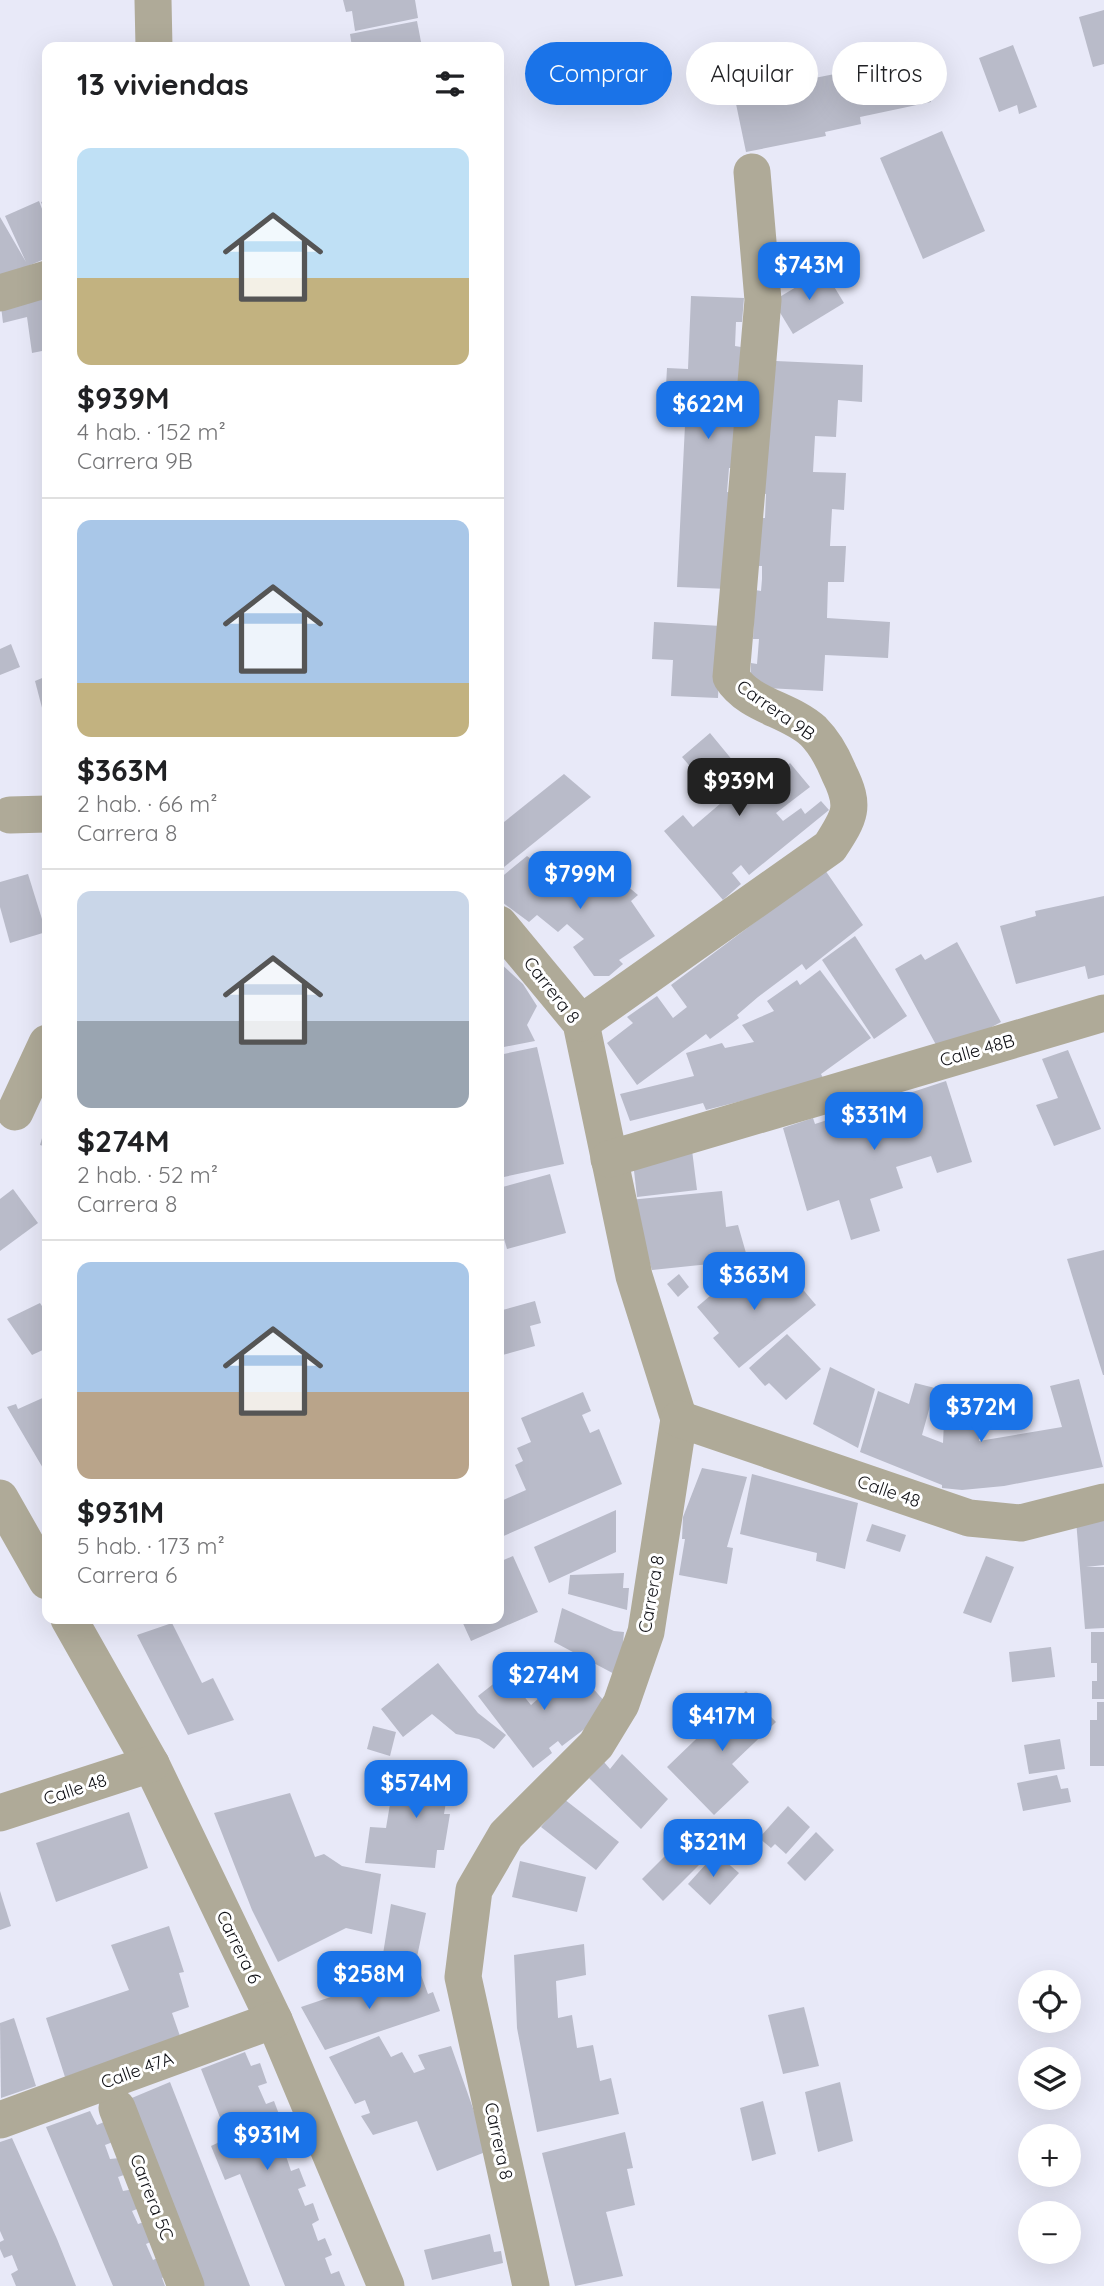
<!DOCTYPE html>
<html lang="es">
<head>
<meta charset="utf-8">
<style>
  :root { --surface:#fff; --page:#f6f6f6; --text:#202124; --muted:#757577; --line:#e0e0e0; --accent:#1a73e8 }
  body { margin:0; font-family:Quicksand,sans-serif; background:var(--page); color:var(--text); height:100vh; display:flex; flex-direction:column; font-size:26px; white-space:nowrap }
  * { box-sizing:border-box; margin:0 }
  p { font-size:23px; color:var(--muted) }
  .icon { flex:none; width:38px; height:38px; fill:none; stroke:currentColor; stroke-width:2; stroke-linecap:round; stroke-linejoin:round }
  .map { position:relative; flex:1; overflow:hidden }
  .side { position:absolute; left:42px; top:42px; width:462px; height:1582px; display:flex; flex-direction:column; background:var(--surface); border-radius:14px; box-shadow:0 7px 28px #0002 }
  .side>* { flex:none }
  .banner { position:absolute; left:525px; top:42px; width:472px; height:63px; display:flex; gap:14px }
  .tools { position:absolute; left:1018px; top:1970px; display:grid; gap:14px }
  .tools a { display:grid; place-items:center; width:63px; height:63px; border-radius:50%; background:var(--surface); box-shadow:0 7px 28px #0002; font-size:35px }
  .price { position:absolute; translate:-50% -60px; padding:0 16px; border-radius:14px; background:var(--accent); color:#fff; font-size:23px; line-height:46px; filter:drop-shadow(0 2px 4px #0008) }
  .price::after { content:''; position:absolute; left:50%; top:42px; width:21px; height:16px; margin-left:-10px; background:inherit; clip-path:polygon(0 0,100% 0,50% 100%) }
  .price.current { background:#222; color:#fff }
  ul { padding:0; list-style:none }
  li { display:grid; align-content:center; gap:14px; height:371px; padding:0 35px }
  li+li { border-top:2px solid var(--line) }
  li span { display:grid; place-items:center; height:217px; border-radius:14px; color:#555 }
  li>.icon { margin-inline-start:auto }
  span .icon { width:126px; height:126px; fill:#fffc; stroke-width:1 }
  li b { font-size:30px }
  h2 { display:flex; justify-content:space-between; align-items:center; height:84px; padding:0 35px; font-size:30px }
  .pill { padding:0 24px; border-radius:32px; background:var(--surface); box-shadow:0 7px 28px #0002; font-size:24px; line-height:63px }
  .pill.current { background:var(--accent); color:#fff }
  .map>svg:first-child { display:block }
</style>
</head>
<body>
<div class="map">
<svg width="1104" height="2286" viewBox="0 0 1104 2286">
  <rect width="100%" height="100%" fill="#e8e9f8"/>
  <g fill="#b9bbc9">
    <polygon points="343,0 415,0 418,18 355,31 352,11 346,12"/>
    <polygon points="1104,10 1104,64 1093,67 1079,17"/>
    <polygon points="417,21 422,47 352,47 350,34"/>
    <polygon points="1013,45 1037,107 1019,114 1017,105 999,112 979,58"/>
    <polygon points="923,60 931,102 860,117 861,124 825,132 826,136 746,152 735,99 780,90 779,85 850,71 851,77"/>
    <polygon points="942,131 985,231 923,259 880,158"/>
    <polygon points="47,200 47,217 41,202"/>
    <polygon points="39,201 47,222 47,258 28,266 0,286 0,217 26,262 5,216"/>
    <polygon points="824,270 844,303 793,334 773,301"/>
    <polygon points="47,288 47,350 32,353 27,317 3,323 0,298"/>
    <polygon points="691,296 744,298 742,322 736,322 735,346 741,347 738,396 733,395 732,402 731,419 737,420 735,468 729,468 727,492 734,493 729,589 677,587 686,405 665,404 667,368 688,369"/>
    <polygon points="776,361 863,365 862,402 838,400 836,437 815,436 813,472 846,473 844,510 832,509 830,546 846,546 844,582 828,582 827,618 890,622 888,658 825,655 823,691 750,687 751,663 757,664 758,652 759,639 753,639 755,590 761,591 762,579 762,566 756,566 758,518 765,518 766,494 759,493"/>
    <polygon points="499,604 503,622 499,624"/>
    <polygon points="654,622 721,626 718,698 671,696 673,660 652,659"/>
    <polygon points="11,644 20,667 0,675 0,649"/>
    <polygon points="47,676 47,723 46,723 35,681"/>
    <polygon points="710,733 757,790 790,763 810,787 776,813 783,821 801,808 805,814 821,801 829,810 749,875 741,865 732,873 741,884 723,900 664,831 683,815 693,827 721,803 682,757"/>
    <polygon points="564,774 591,797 499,871 499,826"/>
    <polygon points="527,856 571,888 601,864 638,895 631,901 655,936 619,960 623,964 609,976 594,976 573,947 584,939 567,924 558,932 537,915 529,922 499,900 499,879"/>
    <polygon points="825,870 863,925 806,970 802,964 758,997 737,1015 739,1018 710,1039 706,1034 637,1085 607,1043 633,1023 627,1017 657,996 673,1018 687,1007 671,985"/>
    <polygon points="28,874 46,932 10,943 0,907 0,882"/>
    <polygon points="1104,896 1104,975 1088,979 1085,966 1016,984 1000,926 1036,916 1035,911"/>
    <polygon points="855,936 907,1016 874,1039 822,960"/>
    <polygon points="957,942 1001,1022 941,1054 895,969 921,954 925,960"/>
    <polygon points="499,962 523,984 537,1006 527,1025 535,1041 499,1048"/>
    <polygon points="820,970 871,1038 821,1074 824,1080 706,1110 703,1103 630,1121 620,1094 694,1076 686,1053 722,1043 725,1048 754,1042 742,1025 774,1011 767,1001 797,980 800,985"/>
    <polygon points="537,1047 564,1164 499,1178 499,1055"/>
    <polygon points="1068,1050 1101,1129 1054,1146 1036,1105 1058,1098 1042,1059"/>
    <polygon points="946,1081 972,1162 937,1173 931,1156 896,1167 903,1188 870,1199 880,1231 851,1240 839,1200 807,1211 783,1128 813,1118 815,1124"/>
    <polygon points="47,1121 47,1147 40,1145"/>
    <polygon points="692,1150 697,1190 637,1197 633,1162"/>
    <polygon points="550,1174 566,1233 507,1249 499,1222 499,1188"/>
    <polygon points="13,1189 38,1223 0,1251 0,1199"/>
    <polygon points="722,1191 726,1227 738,1225 748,1260 652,1270 629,1200"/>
    <polygon points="1104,1250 1104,1375 1103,1375 1067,1259"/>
    <polygon points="751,1261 774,1286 789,1273 816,1305 739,1368 713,1338 719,1333 697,1307"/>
    <polygon points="679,1274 689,1287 678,1297 667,1284"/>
    <polygon points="535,1301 541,1323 530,1326 535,1346 499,1356 499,1311"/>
    <polygon points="40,1303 47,1314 47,1348 32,1355 7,1319"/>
    <polygon points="787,1334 821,1369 786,1400 769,1383 765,1386 749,1368"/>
    <polygon points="830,1367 875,1389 858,1448 813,1424"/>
    <polygon points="1079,1379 1103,1467 1004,1486 962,1490 942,1488 942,1485 860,1452 878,1391 909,1404 915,1383 935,1388 922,1435 943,1443 944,1422 980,1425 979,1441 1062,1427 1050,1386"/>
    <polygon points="583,1392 591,1411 582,1415 590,1433 599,1429 622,1484 499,1538 499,1502 526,1490 515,1465 523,1461 517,1448 531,1442 521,1418"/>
    <polygon points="47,1396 47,1475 7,1407 16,1404 18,1409"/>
    <polygon points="702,1468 747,1477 727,1547 733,1548 727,1584 679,1575 685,1539 682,1539 683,1517"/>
    <polygon points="752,1474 858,1503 845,1569 816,1561 817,1553 740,1534"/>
    <polygon points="616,1510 616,1552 549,1583 534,1547"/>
    <polygon points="1104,1516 1104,1565 1086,1567 1104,1567 1104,1628 1085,1629 1076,1520"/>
    <polygon points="872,1524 906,1535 900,1552 866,1541"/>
    <polygon points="513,1556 538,1612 471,1641 461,1619 499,1619 499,1562"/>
    <polygon points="986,1556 1014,1567 991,1623 963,1613"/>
    <polygon points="624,1573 623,1588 629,1588 627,1610 568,1594 570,1575"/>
    <polygon points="562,1608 614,1631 624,1632 620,1677 554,1642"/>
    <polygon points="172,1623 202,1683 213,1678 234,1720 188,1735 137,1635"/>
    <polygon points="1091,1632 1104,1632 1104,1699 1092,1699 1092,1681 1097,1681 1097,1663 1091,1663"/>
    <polygon points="1051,1647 1055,1677 1012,1682 1009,1652"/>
    <polygon points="565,1657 606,1703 591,1724 562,1746 558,1741 549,1748 552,1753 533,1768 478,1696 506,1674 531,1705 556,1683 551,1678"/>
    <polygon points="438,1663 478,1713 506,1735 494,1749 479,1739 456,1734 432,1714 403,1737 381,1709"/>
    <polygon points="746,1691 776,1722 732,1764 749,1782 714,1815 667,1767"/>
    <polygon points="1097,1702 1104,1702 1104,1766 1090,1766 1090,1720 1097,1720"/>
    <polygon points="373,1726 396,1732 390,1756 367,1749"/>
    <polygon points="1060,1739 1065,1769 1029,1774 1024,1745"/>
    <polygon points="622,1754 668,1799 641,1829 589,1778 604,1762 610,1769"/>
    <polygon points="411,1763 460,1767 452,1802 446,1802 444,1814 450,1814 444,1850 437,1850 435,1868 365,1863 370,1827 386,1828 391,1798 403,1799"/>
    <polygon points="1057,1775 1061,1789 1068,1788 1071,1802 1023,1811 1017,1783"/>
    <polygon points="290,1793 315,1857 324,1854 342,1866 381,1874 372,1934 346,1928 278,1962 252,1910 214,1813"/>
    <polygon points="564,1799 619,1842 596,1870 541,1827"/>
    <polygon points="788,1806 810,1827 786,1854 775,1844 771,1848 759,1838"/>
    <polygon points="129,1812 148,1868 56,1902 36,1843"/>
    <polygon points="689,1832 710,1854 663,1901 642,1879"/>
    <polygon points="816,1832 834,1850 805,1881 787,1863"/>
    <polygon points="716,1853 739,1873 710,1905 688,1884"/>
    <polygon points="520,1861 586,1877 577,1912 512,1897"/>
    <polygon points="0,1891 11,1926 0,1930"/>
    <polygon points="391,1904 426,1913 416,1962 383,1954"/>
    <polygon points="169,1926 184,1972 179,1973 189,2007 172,2013 181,2039 65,2077 46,2018 129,1990 111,1945"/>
    <polygon points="584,1944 586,1975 556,1981 558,2018 572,2015 577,2048 593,2045 600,2081 611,2078 619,2114 537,2132 517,2028 514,1955"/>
    <polygon points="421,1975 428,1994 433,1992 440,2011 325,2050 301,2007 378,1981 381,1989"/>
    <polygon points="804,2007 819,2066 783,2074 768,2015"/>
    <polygon points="14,2018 36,2086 1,2098 0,2023"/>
    <polygon points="379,2036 391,2057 402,2052 414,2073 425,2069 418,2055 451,2046 488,2151 437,2171 417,2121 373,2135 361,2116 370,2113 365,2100 355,2104 329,2057"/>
    <polygon points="245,2052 251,2066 260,2063 267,2083 258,2086 266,2104 274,2101 280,2117 272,2120 280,2138 287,2135 293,2153 286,2156 291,2171 299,2168 306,2186 298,2189 305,2206 313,2203 319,2220 312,2224 318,2241 325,2238 332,2255 325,2258 331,2274 339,2271 345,2286 285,2286 240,2174 225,2180 211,2146 228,2138 201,2069"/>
    <polygon points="170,2082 250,2286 201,2286 127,2100"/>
    <polygon points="840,2082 853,2141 818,2152 805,2092"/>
    <polygon points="763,2101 776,2154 752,2161 740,2108"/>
    <polygon points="90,2111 97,2125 104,2122 113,2142 105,2145 110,2159 120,2158 127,2174 118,2177 123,2191 134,2189 142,2207 132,2211 138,2224 147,2221 155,2240 146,2244 153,2260 162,2256 170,2274 162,2278 165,2286 113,2286 46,2127"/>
    <polygon points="625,2132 633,2168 627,2169 635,2205 606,2212 623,2276 575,2286 542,2153"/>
    <polygon points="12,2138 57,2239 76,2286 16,2286 11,2274 18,2270 12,2255 4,2258 0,2249 0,2242 4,2240 0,2231 0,2142"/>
    <polygon points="490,2234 494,2252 501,2251 503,2263 432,2280 424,2250"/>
  </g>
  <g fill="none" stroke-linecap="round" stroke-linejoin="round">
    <g stroke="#afaa98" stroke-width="37">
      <polyline points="153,0 154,47"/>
      <polyline points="0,293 47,279"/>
      <polyline points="10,815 47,814"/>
      <polyline points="499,924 581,1023 634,1276 679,1419 646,1632 621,1704 596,1745 506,1835 474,1890 463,1977 531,2286"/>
      <path d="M581,1023L830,847C850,816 856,807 839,773C833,758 824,742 813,731C789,709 749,706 731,677L763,300L752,172"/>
      <polyline points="15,1112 47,1043"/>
      <polyline points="609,1159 1104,1013"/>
      <polyline points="679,1419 969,1518 1021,1523 1104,1502"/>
      <polyline points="0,1498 47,1581"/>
      <polyline points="69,1619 151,1764 274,2020 386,2286"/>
      <polyline points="0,1813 151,1764"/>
      <polyline points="117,2108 186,2286"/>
      <polyline points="0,2120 274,2020"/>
    </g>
  </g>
  <g text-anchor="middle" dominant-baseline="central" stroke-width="6" stroke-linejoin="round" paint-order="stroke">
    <g font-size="18" fill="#101116" stroke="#fff">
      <text transform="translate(776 710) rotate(35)">Carrera 9B</text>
      <text transform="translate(552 990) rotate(52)">Carrera 8</text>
      <text transform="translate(977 1050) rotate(-16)">Calle 48B</text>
      <text transform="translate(889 1491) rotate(19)">Calle 48</text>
      <text transform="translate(651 1594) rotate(-80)">Carrera 8</text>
      <text transform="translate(75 1789) rotate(-18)">Calle 48</text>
      <text transform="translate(239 1947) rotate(64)">Carrera 6</text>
      <text transform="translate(137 2070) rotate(-20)">Calle 47A</text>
      <text transform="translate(499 2141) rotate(78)">Carrera 8</text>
      <text transform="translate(152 2197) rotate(69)">Carrera 5C</text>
    </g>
  </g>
</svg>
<div class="tools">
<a><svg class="icon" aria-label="locate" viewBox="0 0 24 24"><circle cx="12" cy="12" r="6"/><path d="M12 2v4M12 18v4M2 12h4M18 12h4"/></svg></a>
<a><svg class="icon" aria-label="layers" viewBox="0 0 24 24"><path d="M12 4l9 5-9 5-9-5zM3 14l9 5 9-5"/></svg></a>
<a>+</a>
<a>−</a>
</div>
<b class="price" style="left:809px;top:302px">$743M</b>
<b class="price" style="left:708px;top:441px">$622M</b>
<b class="price current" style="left:739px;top:818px">$939M</b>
<b class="price" style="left:580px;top:911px">$799M</b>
<b class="price" style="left:874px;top:1152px">$331M</b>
<b class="price" style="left:754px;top:1312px">$363M</b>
<b class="price" style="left:981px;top:1444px">$372M</b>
<b class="price" style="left:544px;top:1712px">$274M</b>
<b class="price" style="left:722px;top:1753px">$417M</b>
<b class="price" style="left:416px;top:1820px">$574M</b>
<b class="price" style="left:713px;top:1879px">$321M</b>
<b class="price" style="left:369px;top:2011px">$258M</b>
<b class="price" style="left:267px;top:2172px">$931M</b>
<div class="banner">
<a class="pill current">Comprar</a>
<a class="pill">Alquilar</a>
<a class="pill">Filtros</a>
</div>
<section class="side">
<h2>13 viviendas<svg class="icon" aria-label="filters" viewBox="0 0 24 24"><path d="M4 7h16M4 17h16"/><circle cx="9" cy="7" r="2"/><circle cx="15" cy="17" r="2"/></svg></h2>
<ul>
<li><span style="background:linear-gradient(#bfe0f5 60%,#c2b280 0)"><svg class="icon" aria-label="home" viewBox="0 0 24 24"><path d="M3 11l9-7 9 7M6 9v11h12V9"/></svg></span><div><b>$939M</b><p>4 hab. · 152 m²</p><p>Carrera 9B</p></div></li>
<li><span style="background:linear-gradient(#a9c7e8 75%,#c2b280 0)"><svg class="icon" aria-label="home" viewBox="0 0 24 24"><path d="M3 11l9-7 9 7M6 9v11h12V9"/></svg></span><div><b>$363M</b><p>2 hab. · 66 m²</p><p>Carrera 8</p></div></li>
<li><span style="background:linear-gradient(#c9d6e8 60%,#9aa5b1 0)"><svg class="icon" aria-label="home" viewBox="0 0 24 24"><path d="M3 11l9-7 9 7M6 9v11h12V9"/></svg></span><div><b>$274M</b><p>2 hab. · 52 m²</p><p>Carrera 8</p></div></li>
<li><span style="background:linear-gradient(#a9c7e8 60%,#b9a48a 0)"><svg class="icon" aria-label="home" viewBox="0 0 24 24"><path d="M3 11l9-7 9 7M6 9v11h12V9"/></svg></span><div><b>$931M</b><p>5 hab. · 173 m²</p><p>Carrera 6</p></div></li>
</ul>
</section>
</div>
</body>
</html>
